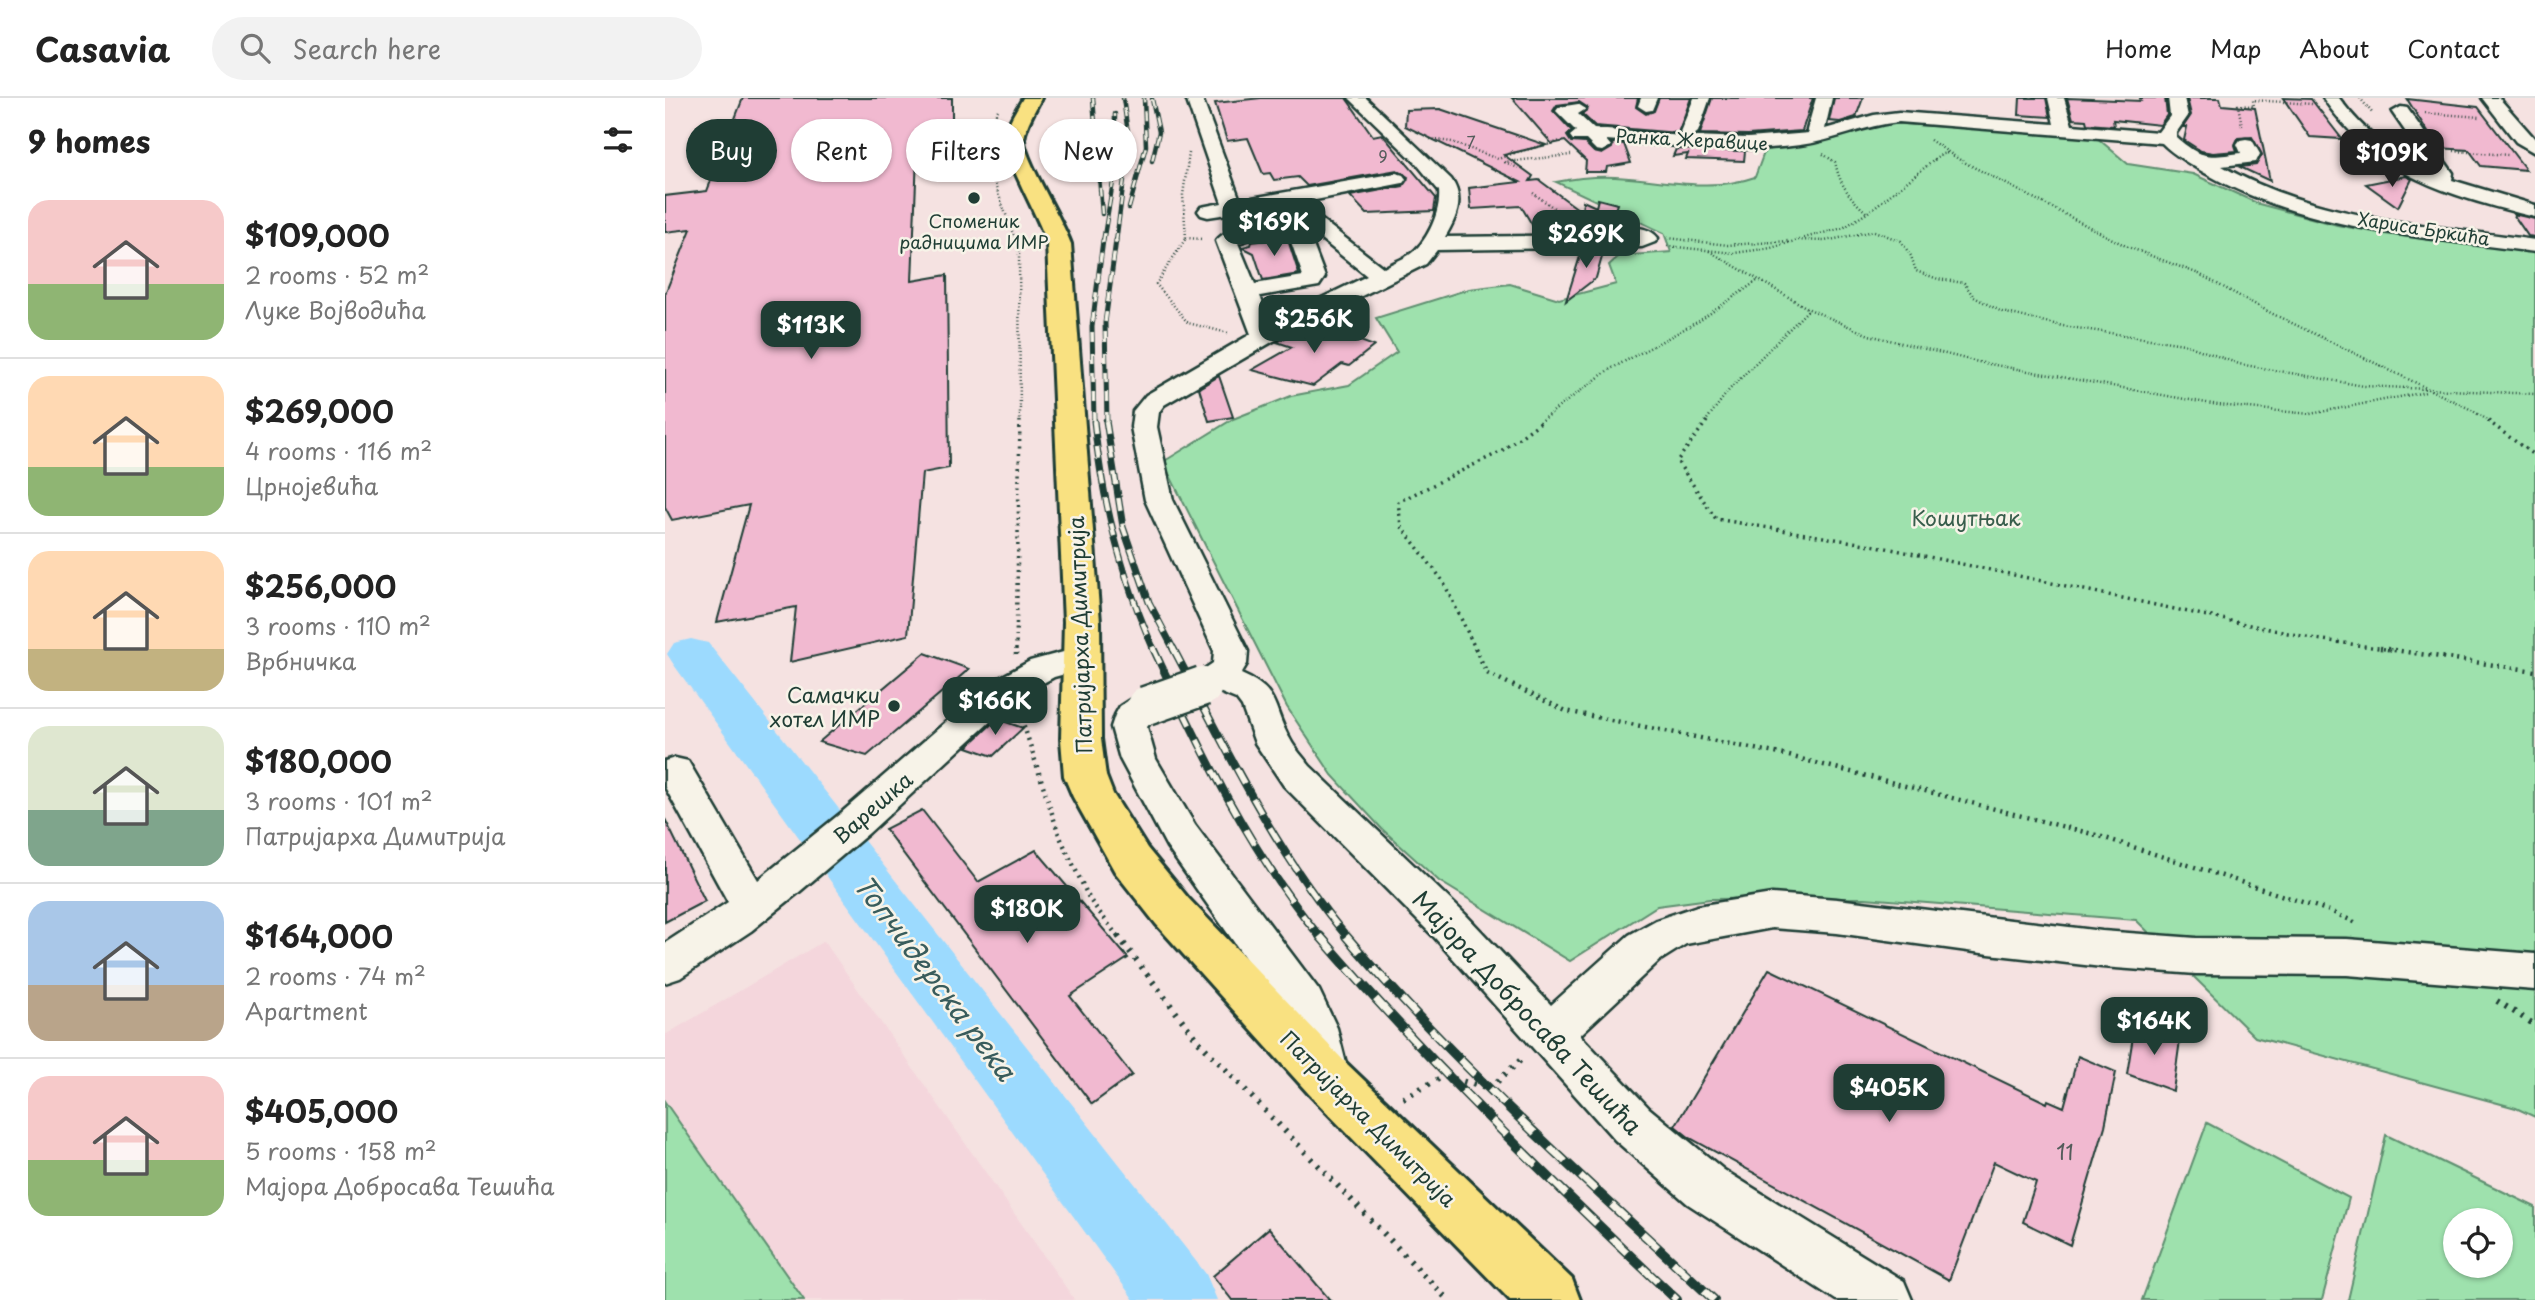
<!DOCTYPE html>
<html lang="en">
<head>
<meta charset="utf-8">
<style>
  :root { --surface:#fff; --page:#f2f2f2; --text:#222; --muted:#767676; --line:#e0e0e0; --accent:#1f3d34 }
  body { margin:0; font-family:"Playpen Sans",sans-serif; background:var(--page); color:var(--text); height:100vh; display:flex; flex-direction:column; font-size:26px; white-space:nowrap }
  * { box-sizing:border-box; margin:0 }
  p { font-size:23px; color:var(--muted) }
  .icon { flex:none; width:38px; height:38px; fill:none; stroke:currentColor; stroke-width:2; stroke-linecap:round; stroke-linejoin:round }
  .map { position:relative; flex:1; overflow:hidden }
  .side { display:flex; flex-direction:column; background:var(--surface); width:665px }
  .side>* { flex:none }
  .hud { position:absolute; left:21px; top:21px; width:665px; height:63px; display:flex; gap:14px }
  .controls { position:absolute; left:1778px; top:1110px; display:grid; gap:14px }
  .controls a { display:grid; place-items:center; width:70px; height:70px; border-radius:50%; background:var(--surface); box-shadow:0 2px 5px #0004; font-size:35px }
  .price { position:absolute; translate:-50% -60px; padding:0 16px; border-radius:14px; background:var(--accent); color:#fff; font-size:23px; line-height:46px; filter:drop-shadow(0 2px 4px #0008) }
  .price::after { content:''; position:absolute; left:50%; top:42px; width:21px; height:16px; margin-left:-10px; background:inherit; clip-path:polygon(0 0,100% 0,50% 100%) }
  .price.on { background:#222; color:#fff }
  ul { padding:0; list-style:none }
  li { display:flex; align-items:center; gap:21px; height:175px; padding:0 28px }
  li+li { border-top:2px solid var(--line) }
  li span { display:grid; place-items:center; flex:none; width:196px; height:140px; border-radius:21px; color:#555 }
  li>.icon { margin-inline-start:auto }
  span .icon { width:84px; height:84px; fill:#fffc; stroke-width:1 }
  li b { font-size:30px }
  h2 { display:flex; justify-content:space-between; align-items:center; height:84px; padding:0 28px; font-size:30px }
  .tag { padding:0 24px; border-radius:32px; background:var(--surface); box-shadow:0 2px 5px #0004; font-size:24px; line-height:63px }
  .tag.on { background:var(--accent); color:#fff }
  header { display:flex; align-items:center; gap:42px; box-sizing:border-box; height:98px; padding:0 35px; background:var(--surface); border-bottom:2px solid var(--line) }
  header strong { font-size:33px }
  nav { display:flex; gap:38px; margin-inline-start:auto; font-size:24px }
  .search { width:490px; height:63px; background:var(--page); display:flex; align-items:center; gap:18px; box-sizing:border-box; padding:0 24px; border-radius:38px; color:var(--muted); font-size:26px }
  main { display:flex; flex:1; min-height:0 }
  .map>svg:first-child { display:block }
</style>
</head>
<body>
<header>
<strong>Casavia</strong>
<div class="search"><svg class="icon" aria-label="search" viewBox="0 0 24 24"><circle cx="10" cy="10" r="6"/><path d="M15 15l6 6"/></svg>Search here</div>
<nav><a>Home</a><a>Map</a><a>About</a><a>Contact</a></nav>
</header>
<main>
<section class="side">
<h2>9 homes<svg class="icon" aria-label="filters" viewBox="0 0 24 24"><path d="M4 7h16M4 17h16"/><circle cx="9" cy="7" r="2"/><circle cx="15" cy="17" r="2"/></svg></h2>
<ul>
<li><span style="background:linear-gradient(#f6c9c9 60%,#8fb573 0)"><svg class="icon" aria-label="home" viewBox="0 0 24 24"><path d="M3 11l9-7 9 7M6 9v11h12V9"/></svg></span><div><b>$109,000</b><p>2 rooms · 52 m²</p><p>Луке Војводића</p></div></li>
<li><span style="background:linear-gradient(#ffd9b3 65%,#8fb573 0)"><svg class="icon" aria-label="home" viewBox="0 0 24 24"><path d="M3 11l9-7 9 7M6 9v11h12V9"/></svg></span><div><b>$269,000</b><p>4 rooms · 116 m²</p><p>Црнојевића</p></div></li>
<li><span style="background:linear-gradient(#ffd9b3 70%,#c2b280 0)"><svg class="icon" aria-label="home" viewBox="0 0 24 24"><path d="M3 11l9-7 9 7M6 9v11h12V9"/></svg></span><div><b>$256,000</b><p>3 rooms · 110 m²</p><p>Врбничка</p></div></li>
<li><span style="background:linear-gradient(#dfe7d0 60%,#7fa58c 0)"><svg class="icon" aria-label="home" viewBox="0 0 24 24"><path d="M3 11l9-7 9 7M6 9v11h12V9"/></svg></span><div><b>$180,000</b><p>3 rooms · 101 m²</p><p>Патријарха Димитрија</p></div></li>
<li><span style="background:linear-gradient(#a9c7e8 60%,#b9a48a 0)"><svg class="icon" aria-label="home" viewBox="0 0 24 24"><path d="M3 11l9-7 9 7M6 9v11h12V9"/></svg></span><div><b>$164,000</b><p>2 rooms · 74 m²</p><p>Apartment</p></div></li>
<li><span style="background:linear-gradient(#f6c9c9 60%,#8fb573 0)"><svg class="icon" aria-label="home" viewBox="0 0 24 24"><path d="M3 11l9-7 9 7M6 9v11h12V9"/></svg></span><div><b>$405,000</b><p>5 rooms · 158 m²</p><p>Мајора Добросава Тешића</p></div></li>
</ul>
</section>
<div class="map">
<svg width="1870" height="1202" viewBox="0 0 1870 1202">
  <rect width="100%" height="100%" fill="#f5e2e1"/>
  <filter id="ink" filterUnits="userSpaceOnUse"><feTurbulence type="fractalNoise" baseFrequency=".0143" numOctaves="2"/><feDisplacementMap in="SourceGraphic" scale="14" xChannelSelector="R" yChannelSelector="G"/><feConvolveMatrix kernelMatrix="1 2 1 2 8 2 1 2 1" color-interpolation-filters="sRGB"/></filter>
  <g filter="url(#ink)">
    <polygon fill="#f4d6dc" points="159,843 409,1201 407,1202 139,1202 0,1004 0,937"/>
    <g fill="#9ee1ad" stroke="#5e8f70" stroke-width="2" fill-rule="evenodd">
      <path d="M1223,25L1431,39L1463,66L1528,76L1594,106L1672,127L1719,136L1870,154V1019L1851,1010L1590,939L1471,822L1200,800L1045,801L992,808L905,863L774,783L717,731L667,677L622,609L498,364L568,321L626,298L684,287L732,254L711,220L804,191L845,186L894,201L951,186L944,167L954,158L1006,154L999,135L891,84C911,80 930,78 950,79C997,81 1045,95 1090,79L1100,52L1143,47Z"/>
      <polygon points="0,1004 139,1202 0,1202"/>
      <polygon points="1542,1025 1684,1100 1657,1202 1477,1202"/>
      <path d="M1721,1037L1870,1109V1202H1683ZM1790,1122H1836V1167H1790Z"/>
    </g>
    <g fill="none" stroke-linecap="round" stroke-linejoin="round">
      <polygon fill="#9cdafe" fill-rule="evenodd" points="26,541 43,545 541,1176 552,1202 469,1202 9,567 2,556 9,545"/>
    </g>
    <g fill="#f1b9d0" stroke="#1f3d34" stroke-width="2">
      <polygon points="78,0 287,0 287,54 252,58 247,183 282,177 284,370 257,375 243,537 125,564 131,509 52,524 84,407 7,422 0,409 0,196 26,131 0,134 0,98 42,93"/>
      <polygon points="596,0 681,0 708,38 717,36 771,100 769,113 702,116 685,98 738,88 743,79 732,72 642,88 633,79 609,82 605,75 598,76 583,40 562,43 550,5"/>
      <polygon points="847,0 973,0 971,9 981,16 989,13 994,0 1026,0 1013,35 930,28 917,16 923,10 914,4 892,7 888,13 907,33 902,38 906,44 920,45 929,54 937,56 947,50 947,45 959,46 966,65 942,69 941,74 920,74 921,63 900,43 887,46"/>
      <polygon points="1047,0 1148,0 1137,33 1083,37 1035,36"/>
      <polygon points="1169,0 1198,0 1191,19 1175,24 1164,23"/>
      <polygon points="1355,0 1381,0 1385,19 1354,17"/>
      <polygon points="1402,0 1476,3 1475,0 1500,0 1502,17 1495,27 1448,22 1449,28 1422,26 1421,22 1408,21"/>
      <polygon points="1522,0 1555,0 1557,7 1590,10 1605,83 1575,69 1591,67 1597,57 1587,39 1573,40 1570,47 1572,53 1548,55 1536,53 1519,42 1522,29 1518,29 1526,17"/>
      <polygon points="1618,0 1646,1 1677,41 1645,39"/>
      <polygon points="1742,1 1813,9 1861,72 1816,68 1804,52 1773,50"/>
      <polygon points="775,11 881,47 839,57 868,78 865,83 874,82 917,114 918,103 931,109 933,101 952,106 948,117 967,126 943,129 940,134 923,135 924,130 916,131 916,126 903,132 872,135 856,108 806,111 804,90 855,84 740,28 741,12"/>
      <polygon points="1011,51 1038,52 1080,53 1079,63 1021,61 1023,56 1008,58"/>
      <polygon points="1741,78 1747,81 1733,109 1701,86"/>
      <polygon points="1848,116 1870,121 1870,139 1863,138"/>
      <polygon points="618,140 623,142 634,176 598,182 589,155 577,149 586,147 587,144"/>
      <polygon points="917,152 939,152 931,180 901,203"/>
      <polygon points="643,228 650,230 655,228 709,248 684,268 677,266 648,288 587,272 627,249 612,244"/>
      <polygon points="554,278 568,319 544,323 534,290"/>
      <polygon points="260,555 304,571 202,658 154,644"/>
      <polygon points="332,621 358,630 328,658 302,649"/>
      <polygon points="257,712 313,784 371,752 463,860 405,898 467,977 427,1006 220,731"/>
      <polygon points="0,721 40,803 0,824"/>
      <polygon points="1104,871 1382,1005 1383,1002 1399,1009 1413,958 1451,974 1440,1028 1405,1147 1358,1124 1371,1084 1329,1064 1284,1182 1025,1040 1010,1028"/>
      <polygon points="1470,926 1515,942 1508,993 1462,976"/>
      <polygon points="604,1130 665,1202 567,1202 548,1178"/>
    </g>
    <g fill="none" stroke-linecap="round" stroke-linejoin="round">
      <defs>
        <g id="minor">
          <path d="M521,0H537L575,102L731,75L738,77L741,81L738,85L635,105L719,170C727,165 736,162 744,157C762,145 776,114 774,93L751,65L684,0H701L786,81C800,101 792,119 780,139L941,137L944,132C959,128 984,127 993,140L990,144L977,149L772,152L761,166L624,234L499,307L494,314L492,329L508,402L583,553L582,566L576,576C616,593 606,608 625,641C630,651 639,660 645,668L800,816L886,907L964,837L991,822L1032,808L1107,796L1172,801L1437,833L1531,840L1682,841L1870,856V892L1682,877L1531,876L1437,869L1324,856L1172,835L1107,830L1021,846L994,863L915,937L984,1010L1059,1072L1239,1183L1247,1202H1171L1023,1106L950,1042L770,840L619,688L590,645L577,609L571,601L554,594L538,600L526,596L521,588L526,580L548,565L549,553L480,402L466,329L468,313L481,297L586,236L551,143C566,123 619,123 640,130L643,134L660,179L654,188L595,198L605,225L702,178L615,108L543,119L536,117L533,113L536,109L557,105ZM618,137L624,138L638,178L590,186L573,145L586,141Z"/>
          <polygon points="976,0 992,0 987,12 981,13 973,8"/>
          <path d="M1029,0H1045L1033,34L1028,38L1083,40L1144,35L1142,32L1151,0H1167L1160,31L1209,17L1234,14L1389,26L1383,0H1399L1407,27L1493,34L1505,18L1503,0H1519L1523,18L1511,35V39C1537,62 1544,59 1576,55L1572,46L1575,42L1581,41L1587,42L1595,56L1591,64L1557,68C1651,122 1765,127 1870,142V154C1760,139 1639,132 1540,75C1525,66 1510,58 1497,45L1234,24C1200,27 1169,43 1135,47C1071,56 1006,47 941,42L946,48L937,53L931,52L921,42H908L905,38L911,33L891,13L894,9L913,6L921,11L913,16L929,31L1018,38L1015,34Z"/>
          <path d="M1658,0H1674C1699,34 1730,59 1769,75L1727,14L1736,9L1742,10L1788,75L1787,82L1870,107V119C1782,97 1712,78 1658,0Z"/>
          <polygon points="1817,0 1834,0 1870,41 1870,55 1851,44"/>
          <polygon points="417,549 429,552 434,560 429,568 389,579 351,600 204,735 133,795 86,833 15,880 0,885 0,845 63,804 0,689 0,663 10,660 23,663 93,782 176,715 327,584 365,563"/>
          <polygon points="481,596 493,599 499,608 482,629 491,661 530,727 654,892 672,930 684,977 677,992 661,998 645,992 621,918 502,749 455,661 446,629 450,617 455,608 469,599"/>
        </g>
        <path id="major" d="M358,0H376C370,13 361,26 359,41C358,59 398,122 406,146L435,524L436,641L441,678L448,696L482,750L523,800L680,964L907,1181L915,1202H845L644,996L491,826L450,774L408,699L399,678L396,641L399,524L382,146C376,122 337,57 340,40C342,25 351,13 358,0Z"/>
      </defs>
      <use href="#minor" stroke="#1f3d34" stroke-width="5"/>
      <use href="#major" stroke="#1f3d34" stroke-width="6"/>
      <g stroke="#1f3d34" stroke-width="2.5" stroke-dasharray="1 2.5" stroke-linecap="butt">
        <polyline points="1695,0 1708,16"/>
        <polyline points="333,12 321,32 318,54 354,152 355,324"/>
        <polyline points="1760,15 1815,19"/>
        <polyline points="1577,28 1573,7 1589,8 1588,2 1647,6"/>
        <polyline points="765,41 787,44 833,61 849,55 845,51"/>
        <polyline points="1265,42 1295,62 1463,149 1534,176 1606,215 1803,310 1826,324"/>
        <polyline points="1789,53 1843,57"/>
        <polyline points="524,55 518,97 521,140 491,186 523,225 563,235"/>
        <polyline points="849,55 896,43"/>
        <path d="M1158,56L1170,64C1175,87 1184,99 1202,115"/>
        <polyline points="839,64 906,57"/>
        <polyline points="840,64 853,70"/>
        <polyline points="868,95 907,123"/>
        <polyline points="521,140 538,141"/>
        <polyline points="1003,140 1063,147 1124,143"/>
        <polyline points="1139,140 1178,130 1202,115 1277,56 1283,55"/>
        <polyline points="1002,148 1069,155 1106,150 1133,142 1160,143 1209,133 1236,143 1246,158 1251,173 1273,181 1299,185 1309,199 1337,214 1398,228 1519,246 1574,266 1699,288 1870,296"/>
        <polyline points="1044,153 1144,211 1204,237 1313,264 1553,307 1645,316 1761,294"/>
        <polyline points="874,324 942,273 1034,223 1092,183"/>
        <polyline points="1040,324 1064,292 1144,211"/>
      </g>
      <g stroke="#1f3d34" stroke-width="3.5" stroke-dasharray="2 4.5" stroke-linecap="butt">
        <polyline points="1042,323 1012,363 1051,421 1212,448 1651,541 1727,552"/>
        <polyline points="1823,323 1870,358"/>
        <polyline points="351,552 355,323"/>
        <polyline points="811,552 778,483 736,428 733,404 835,354 877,323"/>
      </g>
      <g stroke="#1f3d34" stroke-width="4.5" stroke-dasharray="2 5" stroke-linecap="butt">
        <polyline points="810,550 822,575 901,613 1120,657 1431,737 1665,813 1694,826"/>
        <polyline points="1715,550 1870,573"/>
        <polyline points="351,557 351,550"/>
        <polyline points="349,618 358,625 394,737 425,802 454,840"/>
      </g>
      <g stroke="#1f3d34" stroke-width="6" stroke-dasharray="2.5 7" stroke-linecap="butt">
        <polyline points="453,838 533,943 783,1202"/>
        <polyline points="1832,903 1870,927"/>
        <polyline points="738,1000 779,978 824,991 860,958"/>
      </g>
      <use href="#minor" fill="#f7f3e8" fill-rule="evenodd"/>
      <use href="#major" fill="#f9e181" fill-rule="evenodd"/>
      <defs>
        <g id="rail-far4">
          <polyline points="428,0 437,116"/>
          <polyline points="487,1 494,34 487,63"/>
          <polyline points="464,110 481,48 479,0"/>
          <polyline points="438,144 449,78 450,16"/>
          <polyline points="451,144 464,42 458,0"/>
        </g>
        <g id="rail-far3">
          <polyline points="429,324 427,229 438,142"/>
          <polyline points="442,324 440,225 451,142"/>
        </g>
        <g id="rail-far2">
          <path d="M429,323C437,403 456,478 489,552"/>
          <polyline points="441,323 458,429 484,504 509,552"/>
        </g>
        <g id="rail-far1">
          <path d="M488,550C535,650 585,755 656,840"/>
          <path d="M508,550C560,649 610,754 683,840"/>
        </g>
        <g id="rail">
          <path d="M655,838C766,967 888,1085 1012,1202"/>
          <path d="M681,838C793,970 923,1084 1049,1202"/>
        </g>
      </defs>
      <use href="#rail-far4" stroke="#1f3d34" stroke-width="4.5"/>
      <use href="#rail-far3" stroke="#1f3d34" stroke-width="5"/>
      <use href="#rail-far2" stroke="#1f3d34" stroke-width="7"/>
      <use href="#rail-far1" stroke="#1f3d34" stroke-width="8"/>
      <use href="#rail" stroke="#1f3d34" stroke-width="10"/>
      <use href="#rail-far4" stroke="#f7f3e8" stroke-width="2.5" stroke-dasharray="9" stroke-linecap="butt"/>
      <use href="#rail-far3" stroke="#f7f3e8" stroke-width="3.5" stroke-dasharray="10" stroke-linecap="butt"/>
      <use href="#rail-far2" stroke="#f7f3e8" stroke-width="4.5" stroke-dasharray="13" stroke-linecap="butt"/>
      <use href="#rail-far1" stroke="#f7f3e8" stroke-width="5" stroke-dasharray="17" stroke-linecap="butt"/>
      <use href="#rail" stroke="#f7f3e8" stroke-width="7" stroke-dasharray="21" stroke-linecap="butt"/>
      <defs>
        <polyline id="minor-bridge" points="481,608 538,588"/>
      </defs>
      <use href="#minor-bridge" stroke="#1f3d34" stroke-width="43" stroke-linecap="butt"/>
      <use href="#minor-bridge" stroke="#f7f3e8" stroke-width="38"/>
    </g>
  </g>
  <g fill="#1f3d34" stroke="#f7f3e8" stroke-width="2.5">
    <circle cx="309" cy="100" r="7"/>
    <circle cx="229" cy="608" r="7"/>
  </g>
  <g text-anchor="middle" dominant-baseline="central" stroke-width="5" stroke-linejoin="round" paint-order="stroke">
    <g font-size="16" fill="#545c5b">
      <text x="806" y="44">7</text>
      <text x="718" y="58">9</text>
    </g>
    <g font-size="18" fill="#1f3d34" stroke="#f7f3e8">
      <text transform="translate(1027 41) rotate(3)">Ранка Жеравице</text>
      <text transform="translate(1759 130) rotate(9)">Хариса Бркића</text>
    </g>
    <g font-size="18" fill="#1f3d34" stroke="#f7f3e8">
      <text x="309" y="122">Споменик<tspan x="309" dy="21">радницима ИМР</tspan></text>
    </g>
    <g font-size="21" fill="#385e4c" stroke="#f7f3e8">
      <text x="1301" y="419">Кошутњак</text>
    </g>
    <g font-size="21" fill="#1f3d34" stroke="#f7f3e8">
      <text transform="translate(414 537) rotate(-92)">Патријарха Димитрија</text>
      <text transform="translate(207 709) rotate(-41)">Варешка</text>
      <text transform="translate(704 1020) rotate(45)">Патријарха Димитрија</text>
    </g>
    <g font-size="21" fill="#1f3d34" stroke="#f7f3e8" text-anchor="end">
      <text x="215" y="596">Самачки<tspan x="215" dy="24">хотел ИМР</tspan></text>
    </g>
    <g font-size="21" fill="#545c5b">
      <text x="1400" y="1053">11</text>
    </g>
    <g font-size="24" fill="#1f3d34" stroke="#f7f3e8">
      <text transform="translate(863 914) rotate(47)">Мајора Добросава Тешића</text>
    </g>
    <g font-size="28" font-style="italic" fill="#385c5c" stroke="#f7f3e8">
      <text transform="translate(271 879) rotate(53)">Топчидерска река</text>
    </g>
  </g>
</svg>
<div class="controls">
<a><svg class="icon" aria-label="locate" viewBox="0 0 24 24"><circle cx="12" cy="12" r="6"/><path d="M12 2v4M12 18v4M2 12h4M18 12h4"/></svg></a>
</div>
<b class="price on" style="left:1727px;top:91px">$109K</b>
<b class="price" style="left:609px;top:160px">$169K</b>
<b class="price" style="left:921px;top:172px">$269K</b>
<b class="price" style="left:649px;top:257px">$256K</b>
<b class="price" style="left:146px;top:263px">$113K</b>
<b class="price" style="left:330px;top:639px">$166K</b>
<b class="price" style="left:362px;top:847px">$180K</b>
<b class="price" style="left:1489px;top:959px">$164K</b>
<b class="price" style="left:1224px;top:1026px">$405K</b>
<div class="hud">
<a class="tag on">Buy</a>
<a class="tag">Rent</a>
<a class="tag">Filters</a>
<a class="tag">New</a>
</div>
</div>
</main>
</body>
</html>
